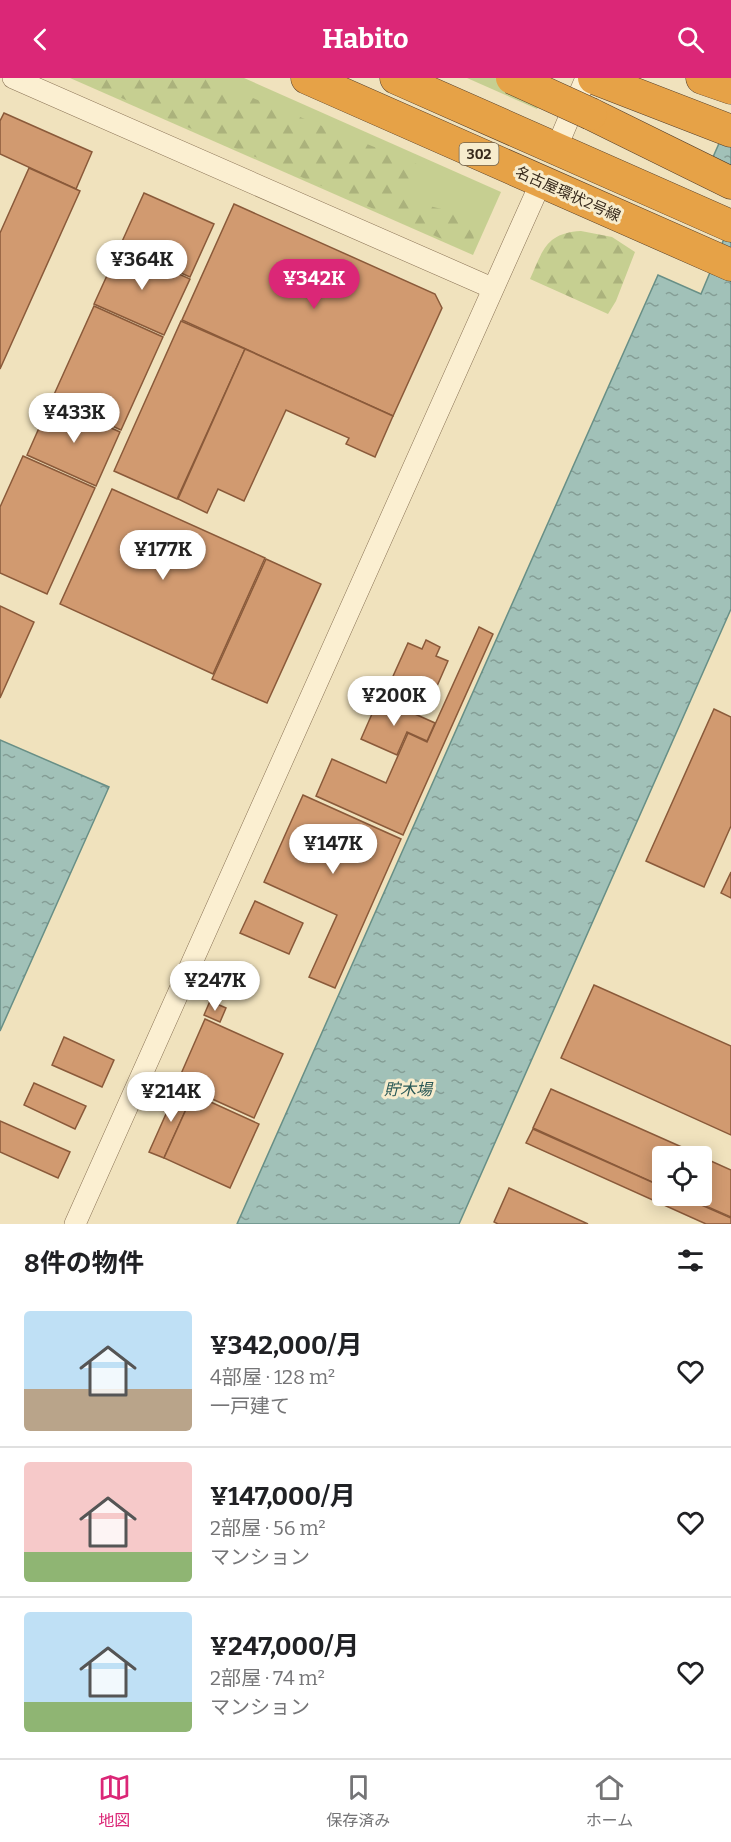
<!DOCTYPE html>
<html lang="ja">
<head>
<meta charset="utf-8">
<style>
  :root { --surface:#fff; --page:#f2f2f2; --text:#202124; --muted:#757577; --line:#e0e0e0; --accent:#db2777 }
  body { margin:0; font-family:Bitter,"Noto Sans JP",serif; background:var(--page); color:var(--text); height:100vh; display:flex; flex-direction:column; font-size:22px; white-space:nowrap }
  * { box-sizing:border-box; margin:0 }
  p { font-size:20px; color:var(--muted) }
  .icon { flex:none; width:33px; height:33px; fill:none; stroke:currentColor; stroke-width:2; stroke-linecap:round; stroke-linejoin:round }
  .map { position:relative; height:1146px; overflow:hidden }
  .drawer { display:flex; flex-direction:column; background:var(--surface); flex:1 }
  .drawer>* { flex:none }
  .tools { position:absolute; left:652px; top:1068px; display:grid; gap:12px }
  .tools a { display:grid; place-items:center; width:60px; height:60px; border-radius:6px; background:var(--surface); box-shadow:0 3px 15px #0003; font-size:30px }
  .price { position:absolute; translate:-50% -51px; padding:0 14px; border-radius:21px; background:#fff; color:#222; font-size:20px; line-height:39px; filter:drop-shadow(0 2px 3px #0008) }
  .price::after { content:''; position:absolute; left:50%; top:36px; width:18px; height:14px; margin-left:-9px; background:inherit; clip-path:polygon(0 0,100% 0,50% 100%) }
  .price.current { background:var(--accent); color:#fff }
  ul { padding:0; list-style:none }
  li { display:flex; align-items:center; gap:18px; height:150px; padding:0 24px }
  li+li { border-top:2px solid var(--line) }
  li span { display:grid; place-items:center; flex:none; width:168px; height:120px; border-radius:6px; color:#555 }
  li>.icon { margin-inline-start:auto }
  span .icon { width:72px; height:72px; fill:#fffc; stroke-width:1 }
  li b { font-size:26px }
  h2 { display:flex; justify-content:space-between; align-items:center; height:72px; padding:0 24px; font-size:26px }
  header { display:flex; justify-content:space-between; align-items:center; height:78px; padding:0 24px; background:var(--accent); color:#fff; font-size:27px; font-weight:700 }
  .menu { display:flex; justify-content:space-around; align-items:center; height:84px; border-top:2px solid var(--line); background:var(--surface); font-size:16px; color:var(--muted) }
  .menu a { display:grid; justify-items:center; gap:3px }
  .menu .current { color:var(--accent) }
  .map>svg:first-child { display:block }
</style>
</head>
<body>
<header><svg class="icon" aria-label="back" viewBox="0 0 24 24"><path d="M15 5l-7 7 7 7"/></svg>Habito<svg class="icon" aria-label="search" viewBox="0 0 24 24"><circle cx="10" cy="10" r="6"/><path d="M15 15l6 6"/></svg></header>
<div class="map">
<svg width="731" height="1146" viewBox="0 0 731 1146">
  <defs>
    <pattern id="forest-firs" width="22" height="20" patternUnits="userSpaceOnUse" patternTransform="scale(1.5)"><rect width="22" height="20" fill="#c6cf91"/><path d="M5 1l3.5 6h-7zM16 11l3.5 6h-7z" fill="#abb27c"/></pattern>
    <pattern id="water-ripples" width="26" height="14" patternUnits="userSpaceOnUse" patternTransform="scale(1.5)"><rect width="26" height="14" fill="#a1c1b8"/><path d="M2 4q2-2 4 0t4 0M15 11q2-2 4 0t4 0" fill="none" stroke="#849d95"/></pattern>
  </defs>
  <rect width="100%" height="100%" fill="#f0e2bd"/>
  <g fill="#c6cf91">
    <polygon points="70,0 244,0 501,114 473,177"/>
    <polygon points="467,0 551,0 537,31"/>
  </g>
  <g fill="url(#forest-firs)">
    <polygon points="76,0 203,0 424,89 409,123 462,136 472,146 474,162 460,169"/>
    <path d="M581,153L612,159L635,174L616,223L608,236L530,201C543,172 546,155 581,153Z"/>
  </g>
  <g fill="url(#water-ripples)" stroke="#688f86" stroke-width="1.5">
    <polygon points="731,38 731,115 703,102"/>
    <polygon points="731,144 731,531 459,1146 237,1146 658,197 701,216"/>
    <polygon points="0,662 109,709 0,953"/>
  </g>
  <g fill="#d19a70" stroke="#8a5a3a" stroke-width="1.5">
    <polygon points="4,35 92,74 76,111 0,76 0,43"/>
    <polygon points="29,90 80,113 0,291 0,155"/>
    <polygon points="144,115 214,146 190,199 120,168"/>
    <polygon points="234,126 435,216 442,230 393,338 182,242"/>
    <polygon points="120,169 190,201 164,257 94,226"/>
    <polygon points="94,228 163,259 121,352 52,321"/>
    <polygon points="181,243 245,271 177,421 114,393"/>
    <polygon points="245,271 393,338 375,379 346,366 349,360 286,332 244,423 218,411 207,435 178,421"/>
    <polygon points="51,323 120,354 96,408 27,377"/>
    <polygon points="23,378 95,410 47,516 0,495 0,429"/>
    <polygon points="112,411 265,480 213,596 60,526"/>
    <polygon points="266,481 321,506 267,625 212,601"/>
    <polygon points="0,528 34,544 0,620"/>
    <polygon points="479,549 493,556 403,757 316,718 332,681 386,705 408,655 427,664"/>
    <polygon points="426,562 440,569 436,578 448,583 430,624 390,605 408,565 422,571"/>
    <polygon points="379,620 435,645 427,663 407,654 397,677 361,661"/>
    <polygon points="714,631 731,639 731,748 704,809 646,783"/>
    <polygon points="303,717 401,761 335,910 309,899 337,837 264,804"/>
    <polygon points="731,794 731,820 721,815"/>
    <polygon points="255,823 303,845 289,876 240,855"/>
    <polygon points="594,907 731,968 731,1057 561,980"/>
    <polygon points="210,923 226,930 220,944 204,937"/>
    <polygon points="205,941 283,976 254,1040 177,1005"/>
    <polygon points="64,959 114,982 102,1009 52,987"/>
    <polygon points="34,1005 86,1028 75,1051 24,1027"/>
    <polygon points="178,1009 193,1016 164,1080 149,1074"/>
    <polygon points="551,1011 702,1078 663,1078 663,1109 533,1050"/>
    <polygon points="193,1016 259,1046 230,1110 164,1080"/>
    <polygon points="0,1043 70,1074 58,1100 0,1074"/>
    <polygon points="533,1051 663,1109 663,1118 681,1118 731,1140 731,1146 706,1146 526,1065"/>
    <polygon points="702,1079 731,1092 731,1139 683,1118 702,1118"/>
    <polygon points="509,1110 588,1146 498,1146 494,1144"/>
  </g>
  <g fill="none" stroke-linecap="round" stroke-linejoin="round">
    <defs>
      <g id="minor">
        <polyline points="13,0 492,210"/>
        <polyline points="556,71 586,0"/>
        <polyline points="75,1146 541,104"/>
      </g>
      <g id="highway">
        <polyline points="307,0 731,187"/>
        <polyline points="396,0 731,148"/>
        <polyline points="594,0 731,53"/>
        <polyline points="702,0 731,10"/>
        <polyline points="591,36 731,105"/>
      </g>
    </defs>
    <use href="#minor" stroke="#897255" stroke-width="22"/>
    <use href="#highway" stroke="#563f2a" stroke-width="33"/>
    <use href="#minor" stroke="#fbefd1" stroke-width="21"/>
    <use href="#highway" stroke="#e6a247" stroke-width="32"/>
    <defs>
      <polyline id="highway-bridge" points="512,0 591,36"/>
    </defs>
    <use href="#highway-bridge" stroke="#563f2a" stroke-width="33" stroke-linecap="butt"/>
    <use href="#highway-bridge" stroke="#e6a247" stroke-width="32"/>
  </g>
  <g text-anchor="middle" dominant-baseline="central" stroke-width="6" stroke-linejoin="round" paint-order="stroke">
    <rect fill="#f7eccd" stroke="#716450" stroke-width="1.5" x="459.5" y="65" width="39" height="22" rx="4.5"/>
    <g font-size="14" font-weight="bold" fill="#37291b">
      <text x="479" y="76">302</text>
    </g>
    <g font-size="15" fill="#37291b" stroke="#f7eccd">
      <text transform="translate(568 116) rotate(24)">名古屋環状2号線</text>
    </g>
    <g font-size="16" font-style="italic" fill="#295856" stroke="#f7eccd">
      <text x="408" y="1011">貯木場</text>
    </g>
  </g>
</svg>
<div class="tools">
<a><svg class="icon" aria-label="locate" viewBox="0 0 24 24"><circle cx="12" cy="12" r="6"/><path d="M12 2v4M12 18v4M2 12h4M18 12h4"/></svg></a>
</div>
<b class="price" style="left:142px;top:213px">¥364K</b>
<b class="price current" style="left:314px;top:232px">¥342K</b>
<b class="price" style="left:74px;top:366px">¥433K</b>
<b class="price" style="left:163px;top:503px">¥177K</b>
<b class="price" style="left:394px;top:649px">¥200K</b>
<b class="price" style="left:333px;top:797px">¥147K</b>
<b class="price" style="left:215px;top:934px">¥247K</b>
<b class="price" style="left:171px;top:1045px">¥214K</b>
</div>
<section class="drawer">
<h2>8件の物件<svg class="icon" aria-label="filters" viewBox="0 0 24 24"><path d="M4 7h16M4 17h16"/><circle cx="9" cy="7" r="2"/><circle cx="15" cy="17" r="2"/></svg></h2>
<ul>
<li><span style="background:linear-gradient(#bfe0f5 65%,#b9a48a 0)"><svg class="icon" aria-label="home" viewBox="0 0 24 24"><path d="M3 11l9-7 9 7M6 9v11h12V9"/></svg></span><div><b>¥342,000/月</b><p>4部屋 · 128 m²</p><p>一戸建て</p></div><svg class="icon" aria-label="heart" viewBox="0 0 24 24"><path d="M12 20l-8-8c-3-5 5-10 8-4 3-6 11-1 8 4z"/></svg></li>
<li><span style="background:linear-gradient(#f6c9c9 75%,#8fb573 0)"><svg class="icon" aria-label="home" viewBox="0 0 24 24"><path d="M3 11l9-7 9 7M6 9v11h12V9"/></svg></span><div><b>¥147,000/月</b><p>2部屋 · 56 m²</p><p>マンション</p></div><svg class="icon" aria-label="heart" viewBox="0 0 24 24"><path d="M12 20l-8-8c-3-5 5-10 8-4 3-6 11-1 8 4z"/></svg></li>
<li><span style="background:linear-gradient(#bfe0f5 75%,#8fb573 0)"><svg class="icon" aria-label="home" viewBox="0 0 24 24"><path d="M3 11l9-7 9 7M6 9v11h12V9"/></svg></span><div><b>¥247,000/月</b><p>2部屋 · 74 m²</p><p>マンション</p></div><svg class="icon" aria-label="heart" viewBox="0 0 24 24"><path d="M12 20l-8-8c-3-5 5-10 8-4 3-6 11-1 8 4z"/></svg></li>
</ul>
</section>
<nav class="menu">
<a class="current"><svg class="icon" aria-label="map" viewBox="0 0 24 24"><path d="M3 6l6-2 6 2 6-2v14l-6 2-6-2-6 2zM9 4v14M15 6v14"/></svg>地図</a>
<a><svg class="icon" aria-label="saved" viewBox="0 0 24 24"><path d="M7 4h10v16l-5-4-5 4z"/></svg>保存済み</a>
<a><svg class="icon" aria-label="home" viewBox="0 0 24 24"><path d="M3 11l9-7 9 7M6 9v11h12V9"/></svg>ホーム</a>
</nav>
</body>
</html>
